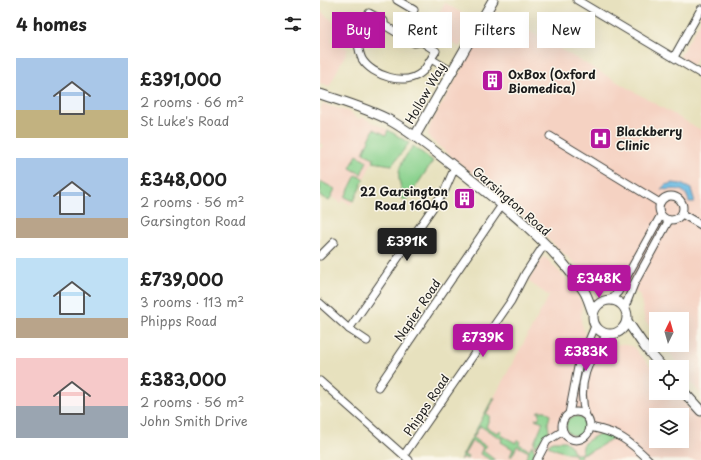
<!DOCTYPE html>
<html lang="en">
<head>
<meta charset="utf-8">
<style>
  :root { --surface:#fff; --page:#f2f2f2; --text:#222; --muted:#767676; --accent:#b5179e }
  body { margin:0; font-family:"Playpen Sans",sans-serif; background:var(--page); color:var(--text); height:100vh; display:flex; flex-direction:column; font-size:15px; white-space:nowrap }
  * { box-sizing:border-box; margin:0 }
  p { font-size:13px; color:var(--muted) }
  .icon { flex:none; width:22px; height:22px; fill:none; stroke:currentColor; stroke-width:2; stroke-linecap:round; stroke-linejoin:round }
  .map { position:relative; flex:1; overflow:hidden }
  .side { display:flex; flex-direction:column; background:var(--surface); width:320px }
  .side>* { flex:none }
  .hud { position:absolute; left:12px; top:12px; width:309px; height:36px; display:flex; gap:8px }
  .needle { width:26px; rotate:5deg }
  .controls { position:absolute; left:329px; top:312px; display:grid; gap:8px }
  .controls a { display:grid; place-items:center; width:40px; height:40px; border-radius:0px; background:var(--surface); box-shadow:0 4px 16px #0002; font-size:20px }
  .price { position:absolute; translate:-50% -34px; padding:0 9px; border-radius:4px; background:var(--accent); color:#fff; font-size:13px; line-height:26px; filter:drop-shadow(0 1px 2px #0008) }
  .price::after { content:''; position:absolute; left:50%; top:24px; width:12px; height:9px; margin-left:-6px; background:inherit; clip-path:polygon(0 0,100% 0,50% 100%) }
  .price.active { background:#222; color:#fff }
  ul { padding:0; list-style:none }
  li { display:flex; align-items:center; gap:12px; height:100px; padding:0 16px }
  li span { display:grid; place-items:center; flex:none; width:112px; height:80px; border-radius:0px; color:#555 }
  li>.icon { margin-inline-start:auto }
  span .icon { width:48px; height:48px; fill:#fffc; stroke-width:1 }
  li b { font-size:17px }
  h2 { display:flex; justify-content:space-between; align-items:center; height:48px; padding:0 16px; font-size:17px }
  .tag { padding:0 14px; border-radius:0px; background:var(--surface); box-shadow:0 4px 16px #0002; font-size:14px; line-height:36px }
  .tag.active { background:var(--accent); color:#fff }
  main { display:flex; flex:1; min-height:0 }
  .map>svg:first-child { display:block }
</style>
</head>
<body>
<main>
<section class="side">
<h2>4 homes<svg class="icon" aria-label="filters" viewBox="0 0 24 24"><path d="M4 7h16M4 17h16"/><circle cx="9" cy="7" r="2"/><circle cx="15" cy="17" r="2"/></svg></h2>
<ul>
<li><span style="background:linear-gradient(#a9c7e8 65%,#c2b280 0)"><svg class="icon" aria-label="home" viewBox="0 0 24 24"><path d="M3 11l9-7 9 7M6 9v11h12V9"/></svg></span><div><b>£391,000</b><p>2 rooms · 66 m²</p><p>St Luke's Road</p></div></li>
<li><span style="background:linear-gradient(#a9c7e8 75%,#b9a48a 0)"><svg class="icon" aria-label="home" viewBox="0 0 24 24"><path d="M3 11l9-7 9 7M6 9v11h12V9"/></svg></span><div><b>£348,000</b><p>2 rooms · 56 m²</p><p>Garsington Road</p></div></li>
<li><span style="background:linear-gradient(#bfe0f5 75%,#b9a48a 0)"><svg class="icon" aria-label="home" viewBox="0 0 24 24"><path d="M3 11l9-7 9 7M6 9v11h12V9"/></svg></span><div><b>£739,000</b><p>3 rooms · 113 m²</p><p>Phipps Road</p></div></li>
<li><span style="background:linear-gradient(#f6c9c9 60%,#9aa5b1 0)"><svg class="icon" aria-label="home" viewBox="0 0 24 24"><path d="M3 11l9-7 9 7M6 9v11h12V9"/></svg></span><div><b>£383,000</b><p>2 rooms · 56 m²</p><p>John Smith Drive</p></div></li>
</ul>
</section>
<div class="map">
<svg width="381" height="460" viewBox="0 0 381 460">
  <rect width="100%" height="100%" fill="#fbf7ec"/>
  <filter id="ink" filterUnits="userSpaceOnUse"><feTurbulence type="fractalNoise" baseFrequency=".025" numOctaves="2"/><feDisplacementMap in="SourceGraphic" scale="8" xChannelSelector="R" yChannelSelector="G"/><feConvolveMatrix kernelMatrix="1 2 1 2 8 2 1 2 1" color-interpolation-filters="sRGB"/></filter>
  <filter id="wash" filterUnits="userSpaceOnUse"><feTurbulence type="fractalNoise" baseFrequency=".012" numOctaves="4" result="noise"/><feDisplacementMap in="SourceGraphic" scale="16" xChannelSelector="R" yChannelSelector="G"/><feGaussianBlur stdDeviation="0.9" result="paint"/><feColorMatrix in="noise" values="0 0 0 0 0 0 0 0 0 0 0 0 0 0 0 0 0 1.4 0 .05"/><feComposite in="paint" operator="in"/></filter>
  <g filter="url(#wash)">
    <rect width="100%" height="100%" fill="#e7e1be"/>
    <g fill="#f5d2c2" fill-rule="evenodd">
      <polygon points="125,3 155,21 139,47 110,29"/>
      <polygon points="0,11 19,26 11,40 28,49 9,87 0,83"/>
      <polygon points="174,11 381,130 381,394 365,376 362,367 360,367 345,345 362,345 362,319 336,319 336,334 325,321 320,295 301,282 293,284 273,280 187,202 110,139 108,134 110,125"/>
      <polygon points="381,20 381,51 373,65 359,57"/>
      <polygon points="3,104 30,112 36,118 39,119 42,117 68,130 31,205 23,200 21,203 12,197 9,201 0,196 0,150 3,145 0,143 0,109"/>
      <path d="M223,257L226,258L247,280L262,303L261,321L264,331L268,339L285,348L298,344L312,346L336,372V393H356L381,421V460H140L229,296L208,281ZM336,415H362V441H336Z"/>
    </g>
    <g fill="#89d18d" stroke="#527654">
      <polygon points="54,129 66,135 68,130 89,143 72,165 53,162 54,158 43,153"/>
      <path d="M93,146L113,161L86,201L81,198C83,191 80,186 79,179C77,166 86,156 93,146Z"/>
      <polygon points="37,155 47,161 41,174 30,168"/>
      <polygon points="36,175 44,179 34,201 25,197"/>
      <polygon points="0,181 15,189 9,201 0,196"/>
      <polygon points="173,398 175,398 166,414 170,416 166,427 178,433 180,430 182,431 181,435 196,443 198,439 200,441 199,444 209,450 212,445 215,452 211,460 205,460 209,452 197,446 192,456 190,456 193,449 181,442 182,439 160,426 153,438 166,446 163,451 175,460 171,460 160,454 163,447 152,441 144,455 148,457 147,459 143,457 140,460"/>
      <polygon points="218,411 226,411 230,415 228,423 229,432 215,447 214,443 223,422 215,419 219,418 220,413 217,412"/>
      <circle cx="256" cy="426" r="10"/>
      <path d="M280,433L294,437C268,455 258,460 228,446L232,441H245L252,447L255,458H260L264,443Z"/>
    </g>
    <path fill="#67b9e2" stroke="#426a7f" d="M353,183L361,184L371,189L375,202H369C365,183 351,192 341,189L345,185Z"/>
  </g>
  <g filter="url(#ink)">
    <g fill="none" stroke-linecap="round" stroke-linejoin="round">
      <defs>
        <g id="minor">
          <polyline points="77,0 94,10"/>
          <polyline points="257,0 381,74"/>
          <polyline points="354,57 381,9"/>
          <path d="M111,59C108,63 106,69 102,72C86,87 52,76 42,59C39,53 38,44 37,38L49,13L64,21V25L94,43L102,42L116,51L111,59L131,71"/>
          <polyline points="230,136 340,203"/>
          <circle cx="351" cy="208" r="12"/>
          <polyline points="362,214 381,225"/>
          <polyline points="0,256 14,242"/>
          <polyline points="290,300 298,292 341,215"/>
          <polyline points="0,303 29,329 47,341"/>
          <polyline points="305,307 314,284 349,220"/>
          <polyline points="29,329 125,190 135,167"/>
          <polyline points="0,381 89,460"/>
          <polyline points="58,387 182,205"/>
          <circle cx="256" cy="426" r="14"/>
          <polyline points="249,414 258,367 275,326"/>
          <path d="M266,416C256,386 268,357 288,334"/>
          <path d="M270,427C299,433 307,439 329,460"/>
          <polyline points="84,455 191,301 205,274 224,245"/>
          <polyline points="217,460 227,441 243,431"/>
        </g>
        <g id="major">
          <path d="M0,94C24,102 49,109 71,121C94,134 114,151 135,167C178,201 234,244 264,291C268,297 270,306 273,313"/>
          <polyline points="95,136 173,0"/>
          <circle cx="290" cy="317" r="17"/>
          <polyline points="307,321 325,347 342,367"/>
          <polyline points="362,390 381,411"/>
        </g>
      </defs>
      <use href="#minor" stroke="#3a3a34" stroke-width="9"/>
      <use href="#major" stroke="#3a3a34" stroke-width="11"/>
      <use href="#minor" stroke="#fff" stroke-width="7"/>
      <use href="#major" stroke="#fff" stroke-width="9"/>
    </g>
  </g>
  <defs>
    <symbol id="building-square" viewBox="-11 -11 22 22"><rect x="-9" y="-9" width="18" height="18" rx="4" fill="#b5179e" stroke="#fbf7ec"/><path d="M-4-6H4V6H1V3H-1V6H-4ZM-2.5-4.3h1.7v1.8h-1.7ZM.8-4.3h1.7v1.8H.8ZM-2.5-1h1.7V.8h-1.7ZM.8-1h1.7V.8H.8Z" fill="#fff"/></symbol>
    <symbol id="hospital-square" viewBox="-11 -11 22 22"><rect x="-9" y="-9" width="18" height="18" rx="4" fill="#b5179e" stroke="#fbf7ec"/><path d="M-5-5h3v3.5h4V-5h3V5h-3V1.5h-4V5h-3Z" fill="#fff"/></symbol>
  </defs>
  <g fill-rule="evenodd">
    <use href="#building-square" x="160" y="68" width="25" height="25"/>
    <use href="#hospital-square" x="268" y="126" width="25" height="25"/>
    <use href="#building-square" x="132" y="186" width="25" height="25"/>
  </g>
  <g text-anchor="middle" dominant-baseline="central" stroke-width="3" stroke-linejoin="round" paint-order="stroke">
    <g font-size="12" font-weight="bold" fill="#1c1c1c" stroke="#fbf7ec" text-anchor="start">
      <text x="188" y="74">OxBox (Oxford<tspan x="188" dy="14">Biomedica)</tspan></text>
      <text x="296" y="131">Blackberry<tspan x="296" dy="14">Clinic</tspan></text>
      <text x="128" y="191" text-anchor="end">22 Garsington<tspan x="128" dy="14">Road 16040</tspan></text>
    </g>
    <g font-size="12" fill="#1c1c1c" stroke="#fbf7ec">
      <text transform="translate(105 93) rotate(-60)">Hollow Way</text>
      <text transform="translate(192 201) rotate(41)">Garsington Road</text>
      <text transform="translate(97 310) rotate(-56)">Napier Road</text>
      <text transform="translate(106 405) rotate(-56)">Phipps Road</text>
    </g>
  </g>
</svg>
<div class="controls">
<a><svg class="needle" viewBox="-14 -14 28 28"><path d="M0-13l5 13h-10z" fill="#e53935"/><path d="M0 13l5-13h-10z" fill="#767676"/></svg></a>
<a><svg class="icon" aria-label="locate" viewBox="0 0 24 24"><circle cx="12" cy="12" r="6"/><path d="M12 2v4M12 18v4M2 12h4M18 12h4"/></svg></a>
<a><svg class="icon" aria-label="layers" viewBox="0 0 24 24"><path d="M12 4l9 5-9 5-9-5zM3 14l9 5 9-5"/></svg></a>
</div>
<b class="price active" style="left:87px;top:262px">£391K</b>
<b class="price" style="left:279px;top:299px">£348K</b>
<b class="price" style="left:163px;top:358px">£739K</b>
<b class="price" style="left:266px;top:372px">£383K</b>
<div class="hud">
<a class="tag active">Buy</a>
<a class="tag">Rent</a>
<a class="tag">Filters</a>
<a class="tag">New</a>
</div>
</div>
</main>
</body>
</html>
